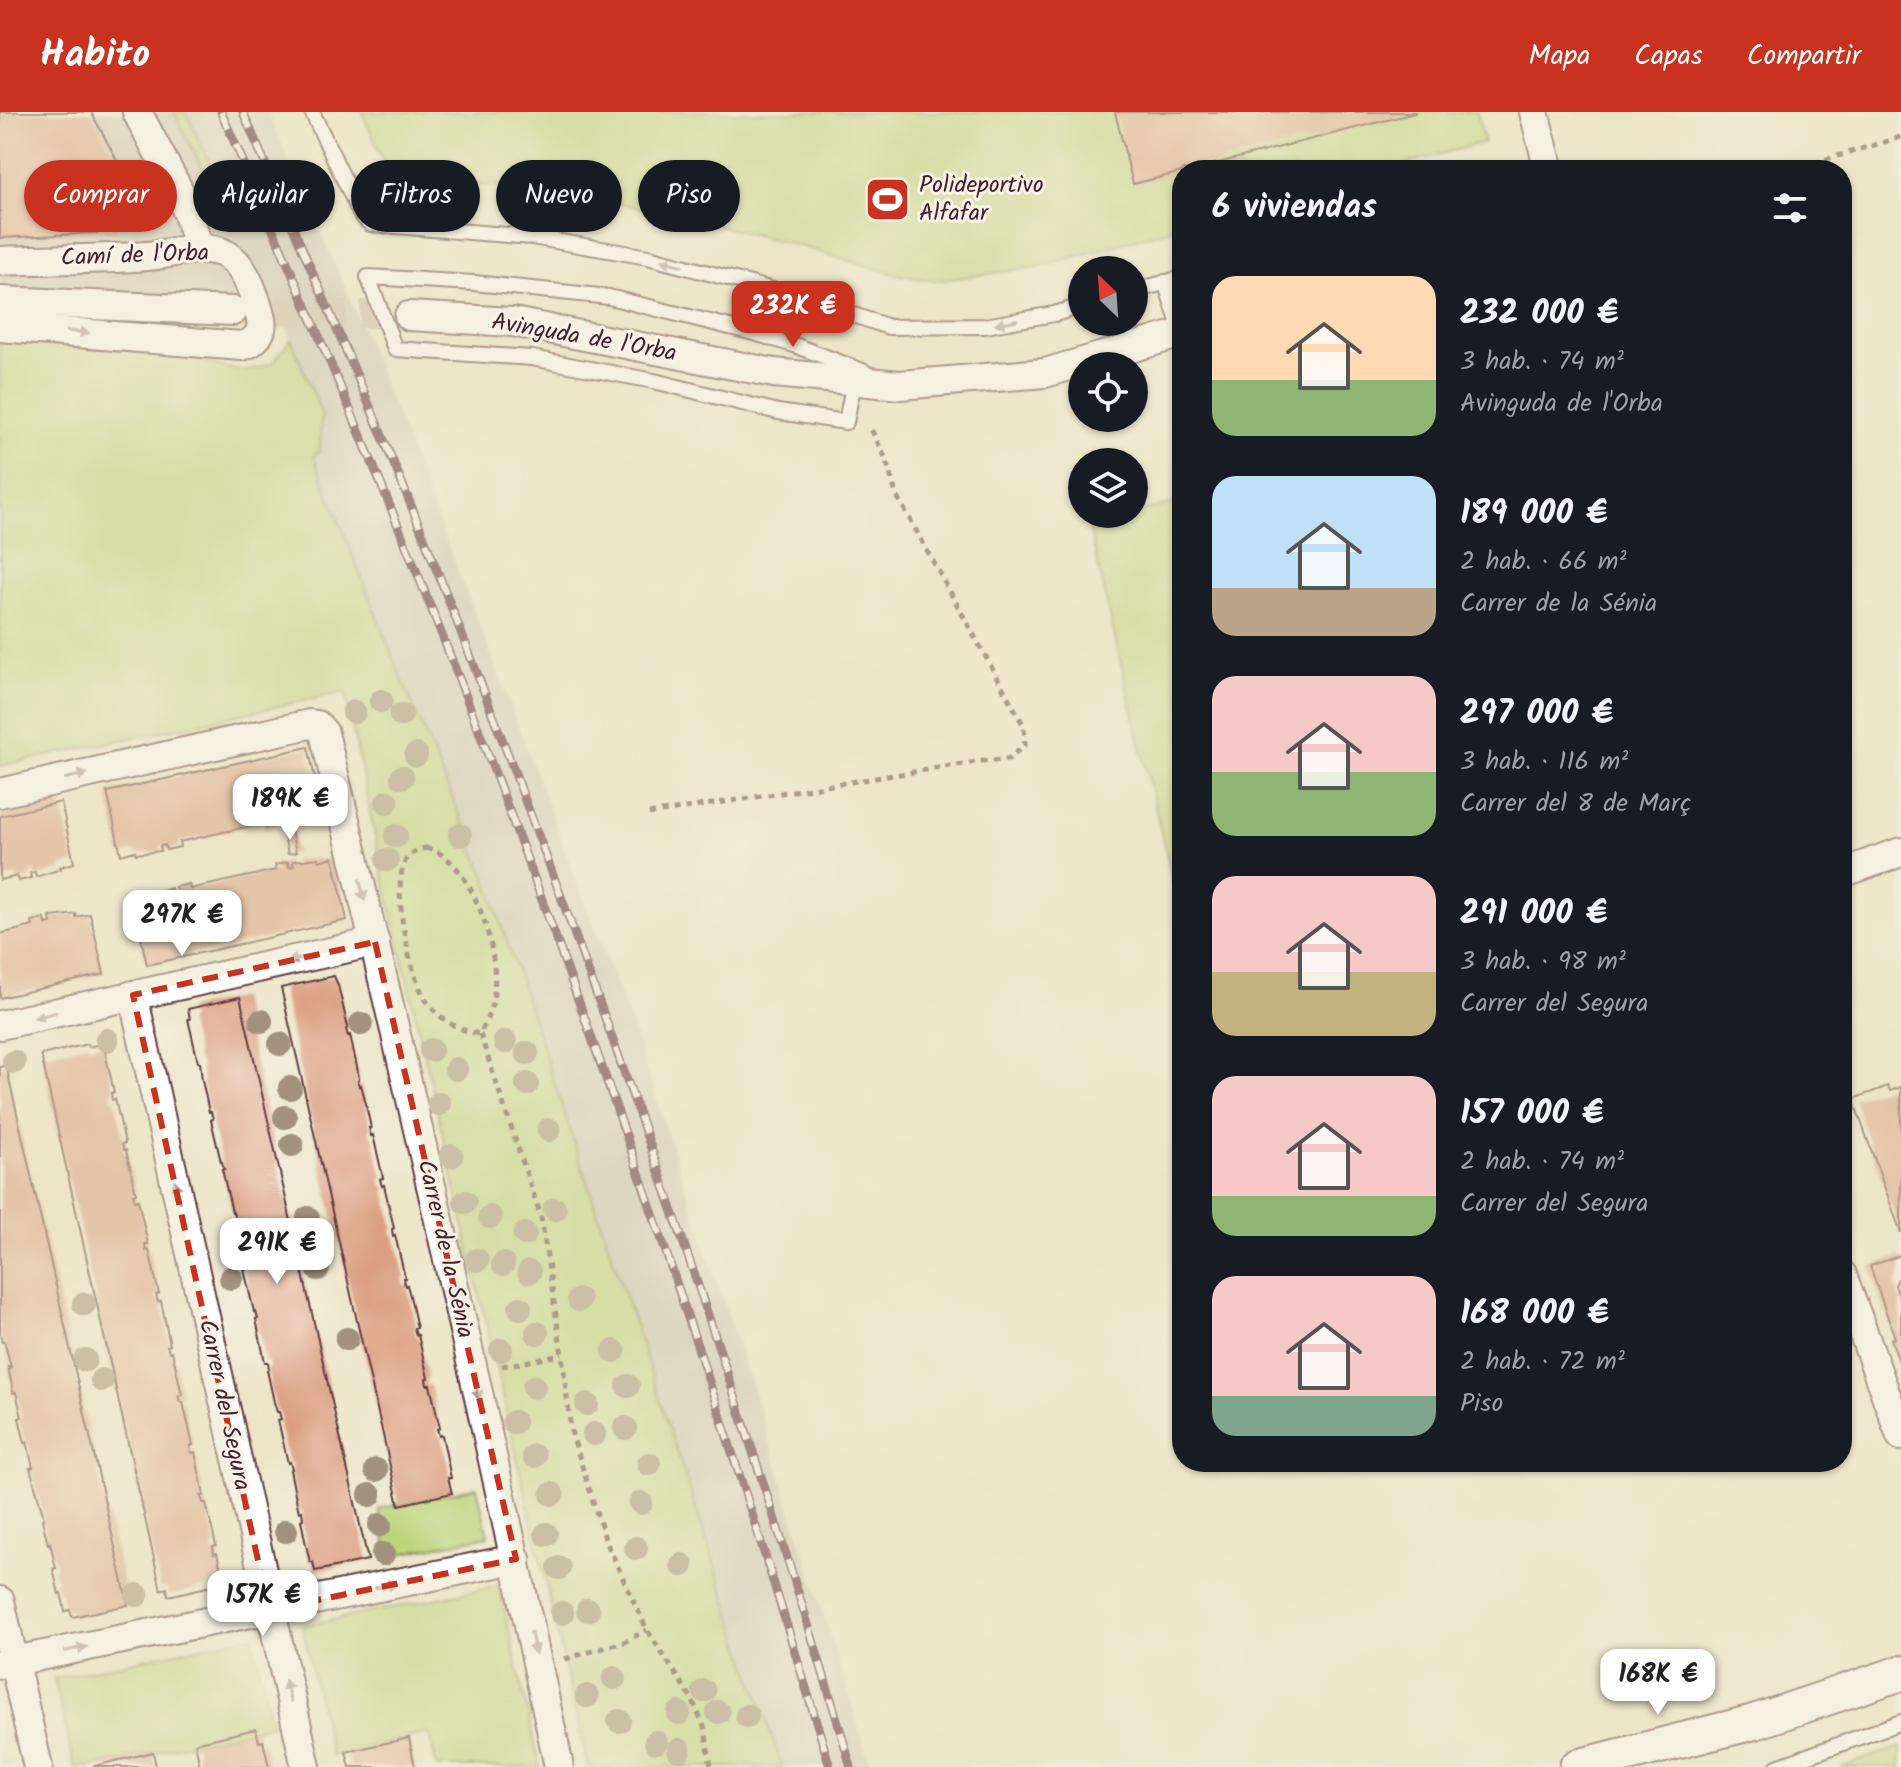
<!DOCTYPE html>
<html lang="es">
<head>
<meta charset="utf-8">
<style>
  :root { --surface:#171b24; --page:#242831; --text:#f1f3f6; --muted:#9ea1a6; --accent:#c8321e }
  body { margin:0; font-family:Kalam,sans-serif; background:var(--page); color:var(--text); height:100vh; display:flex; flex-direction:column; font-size:30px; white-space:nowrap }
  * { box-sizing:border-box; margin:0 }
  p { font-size:26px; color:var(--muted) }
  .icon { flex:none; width:44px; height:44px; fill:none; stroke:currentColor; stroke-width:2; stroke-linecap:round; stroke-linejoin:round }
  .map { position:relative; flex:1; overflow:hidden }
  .side { position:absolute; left:1172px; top:48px; width:680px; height:1312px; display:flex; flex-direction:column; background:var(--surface); border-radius:32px; box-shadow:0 2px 6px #0004 }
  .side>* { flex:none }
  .top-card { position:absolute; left:24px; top:48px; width:760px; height:72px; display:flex; gap:16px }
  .needle { width:52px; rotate:335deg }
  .controls { position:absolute; left:1068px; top:144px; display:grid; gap:16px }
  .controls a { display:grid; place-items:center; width:80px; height:80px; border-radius:50%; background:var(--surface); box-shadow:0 2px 6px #0004; font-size:40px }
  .price { position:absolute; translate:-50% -68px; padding:0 18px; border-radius:16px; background:#fff; color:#222; font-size:26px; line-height:52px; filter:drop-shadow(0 2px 4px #0008) }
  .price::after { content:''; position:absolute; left:50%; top:48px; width:24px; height:18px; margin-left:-12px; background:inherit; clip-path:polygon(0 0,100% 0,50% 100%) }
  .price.current { background:var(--accent); color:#fff }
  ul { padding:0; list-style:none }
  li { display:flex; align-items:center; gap:24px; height:200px; padding:0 40px }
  li span { display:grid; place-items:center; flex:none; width:224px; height:160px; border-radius:24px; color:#555 }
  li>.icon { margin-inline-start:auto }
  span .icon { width:96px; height:96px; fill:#fffc; stroke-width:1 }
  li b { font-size:34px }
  h2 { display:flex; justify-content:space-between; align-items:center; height:96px; padding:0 40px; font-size:34px }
  .tag { padding:0 28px; border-radius:36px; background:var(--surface); box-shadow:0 2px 6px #0004; font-size:28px; line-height:72px }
  .tag.current { background:var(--accent); color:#fff }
  header { display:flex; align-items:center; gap:48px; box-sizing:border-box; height:112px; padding:0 40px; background:var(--accent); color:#fff }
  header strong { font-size:38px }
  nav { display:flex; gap:44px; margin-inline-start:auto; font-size:28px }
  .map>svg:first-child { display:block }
</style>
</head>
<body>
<header>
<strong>Habito</strong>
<nav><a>Mapa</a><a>Capas</a><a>Compartir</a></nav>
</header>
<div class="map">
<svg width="1901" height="1655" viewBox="0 0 1901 1655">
  <rect width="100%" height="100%" fill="#f7f3e8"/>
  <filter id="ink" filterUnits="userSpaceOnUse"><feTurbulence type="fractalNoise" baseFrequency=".0125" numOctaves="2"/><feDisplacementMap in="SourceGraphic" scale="16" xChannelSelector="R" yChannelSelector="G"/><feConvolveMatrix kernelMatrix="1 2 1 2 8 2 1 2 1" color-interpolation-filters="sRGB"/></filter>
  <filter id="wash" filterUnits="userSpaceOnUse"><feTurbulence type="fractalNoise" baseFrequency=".006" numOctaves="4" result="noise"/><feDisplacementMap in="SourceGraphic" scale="32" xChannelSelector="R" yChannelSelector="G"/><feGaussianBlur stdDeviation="1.8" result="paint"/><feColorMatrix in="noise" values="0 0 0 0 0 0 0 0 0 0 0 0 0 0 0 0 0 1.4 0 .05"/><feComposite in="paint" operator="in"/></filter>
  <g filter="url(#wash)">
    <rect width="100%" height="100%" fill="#ece5c8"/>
    <polygon fill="#cbc3b8" points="0,0 267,0 346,177 490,540 632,915 759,1296 871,1655 782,1655 486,763 402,568 312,343 322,303 280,199 233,199 0,189"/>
    <g fill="#bbd57a" stroke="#827a52" stroke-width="2">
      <polygon points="174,0 185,0 218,68 210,72"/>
      <polygon points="362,0 1477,0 1484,30 1383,58 1182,58 1182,114 1039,155 935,169 894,162 799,134 660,99 527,76 391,67"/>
      <polygon points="291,227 322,303 319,340 313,343 402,568 485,763 782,1655 588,1655 382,758 345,580 0,654 0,230 177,240 221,255 246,259 273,251"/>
      <polygon points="1182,389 1182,809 1088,411 1134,402 1134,401"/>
      <polygon points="477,1375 488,1424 389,1444 379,1397"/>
      <polygon points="499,1474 540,1655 437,1655 429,1621 331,1644 302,1514"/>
      <polygon points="252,1524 272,1613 89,1655 75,1655 54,1566"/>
      <polygon points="1901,1635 1901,1655 1842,1655"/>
    </g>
    <g id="blocks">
      <g fill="#db9e81">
        <polygon points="0,0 91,0 140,91 115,120 0,126"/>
        <polygon points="1115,0 1415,0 1415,1 1190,58 1182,58 1182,60 1133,72"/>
        <polygon points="308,635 322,698 308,701 308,704 284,711 283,707 278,708 279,713 265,716 264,711 179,730 180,735 166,738 165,733 160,734 161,739 136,742 135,739 121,743 107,680"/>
        <polygon points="61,690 74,751 60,755 61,757 36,765 35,760 30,761 31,766 19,769 17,764 0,768 0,704"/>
        <polygon points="291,718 296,741 288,742 283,720"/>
        <polygon points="333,745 347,808 147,853 133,790 147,787 146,785 171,776 172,782 177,780 175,775 189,772 190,777 276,758 275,753 288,750 289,755 294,754 293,749 319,746 319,749"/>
        <polygon points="76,802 76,805 90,802 104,862 0,886 0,822 33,814 32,810 45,806 46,812 51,811 50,805"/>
        <polygon points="334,864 338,873 348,916 346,917 348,924 350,923 357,955 359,966 358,970 359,974 361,973 364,984 371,1016 369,1016 371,1024 373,1023 383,1066 380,1067 381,1071 382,1074 384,1073 394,1116 392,1117 393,1124 395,1123 403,1157 405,1166 403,1166 405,1174 407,1173 410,1184 417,1216 414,1216 416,1223 418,1223 428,1266 426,1267 427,1273 430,1273 440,1316 437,1317 438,1320 439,1324 442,1323 451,1366 448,1366 452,1381 399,1393 281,876"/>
        <polygon points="240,885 368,1448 315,1459 313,1450 310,1450 306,1433 301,1408 303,1407 302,1399 299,1400 295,1382 290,1358 292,1357 290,1350 288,1351 278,1308 281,1307 279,1300 277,1300 274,1290 267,1258 269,1257 268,1250 265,1250 256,1207 258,1207 256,1200 254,1200 244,1157 247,1157 245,1150 243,1150 234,1107 235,1107 233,1100 232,1100 222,1057 224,1057 222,1050 221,1050 211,1008 213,1007 211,1000 209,1000 202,968 200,950 198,950 188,907 190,907 188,897"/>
        <polygon points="103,931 114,980 111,981 112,988 115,987 125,1031 122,1032 124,1038 126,1038 136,1081 133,1082 135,1089 138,1088 148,1132 145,1132 146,1139 149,1138 159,1182 156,1183 158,1190 161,1189 170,1233 167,1234 169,1240 172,1239 182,1283 178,1284 180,1290 183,1290 193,1333 190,1334 191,1341 195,1340 204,1384 201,1384 203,1391 206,1391 216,1434 213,1435 214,1442 217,1441 224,1471 168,1484 167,1476 161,1478 41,943 88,932 89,935"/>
        <polygon points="6,953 128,1493 72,1505 70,1498 65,1499 61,1481 59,1482 53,1457 56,1456 50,1431 48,1432 45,1420 42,1407 44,1406 30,1356 33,1355 27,1330 25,1331 19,1306 22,1305 19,1293 16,1280 13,1281 11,1269 8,1255 11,1255 4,1229 2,1230 0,1222 0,955"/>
        <polygon points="1888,974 1890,979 1901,975 1901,1121 1853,987"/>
        <polygon points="1901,1143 1901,1161 1895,1173 1901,1191 1901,1255 1891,1227 1895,1226 1870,1154"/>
        <polygon points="256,1617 259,1630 263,1629 269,1655 200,1655 195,1631"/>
        <polygon points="409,1626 415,1655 350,1655 346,1640"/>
        <polygon points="153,1640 156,1655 94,1655 94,1654"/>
      </g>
    </g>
  </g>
  <g filter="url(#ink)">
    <use href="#blocks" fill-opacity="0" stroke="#623d43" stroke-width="2"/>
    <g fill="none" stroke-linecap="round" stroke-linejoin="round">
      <polyline stroke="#ccbda9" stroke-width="28" stroke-dasharray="28 14" stroke-linecap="butt" points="234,199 322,200 409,204"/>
      <defs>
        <g id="service">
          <polyline points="312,0 361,103 370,112 532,125 648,145 800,185 889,215 985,214 1054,202 1082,194"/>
          <polyline points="1165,170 1182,221"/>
          <polyline points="1134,179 1182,166"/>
          <polyline points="854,269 846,310 778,300 654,269 532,246 395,237 368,165 474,171 609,185 754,221 797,234 865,260"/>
          <polyline points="1777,1655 1901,1610"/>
        </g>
        <g id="minor">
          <polyline points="137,0 180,81 188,102 199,137"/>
          <polyline points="1534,0 1549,58"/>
          <path d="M0,149C49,147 99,148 148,144C172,142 205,130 227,143C246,154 256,187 261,207C264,221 254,231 242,234L0,215"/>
          <polyline points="0,189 233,199"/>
          <polyline points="409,204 513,210 774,261 900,273 1045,261 1182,221"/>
          <path d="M0,681L310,612L317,613L324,621C407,964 487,1309 559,1655"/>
          <polyline points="1842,761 1901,740"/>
          <polyline points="133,883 306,1655"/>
          <polyline points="0,913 375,830"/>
          <polyline points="1842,1163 1901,1324"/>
          <polyline points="0,1489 38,1655"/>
          <polyline points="0,1552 516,1447"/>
        </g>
        <polyline id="tertiary" points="1577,1655 1754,1610 1901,1561"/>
      </defs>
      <use href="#service" stroke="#623d43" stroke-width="18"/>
      <use href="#minor" stroke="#623d43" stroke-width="32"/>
      <use href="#tertiary" stroke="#623d43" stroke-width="38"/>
      <g stroke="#623d43" stroke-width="5" stroke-dasharray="6 6" stroke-linecap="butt">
        <polyline points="1791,58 1901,25"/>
        <polyline points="649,702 982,649 1008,647 1025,633 1024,614 896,382 885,345 870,315"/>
        <path d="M426,736C432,738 438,740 443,743C477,769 499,839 494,881C492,896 487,908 480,922C460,919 440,908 428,891C410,868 390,774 406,748C410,741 418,738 426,736Z"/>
        <polyline points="480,922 541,1105 562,1243 571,1319 605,1427 647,1518 692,1587 705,1617 711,1655"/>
        <polyline points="502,1254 562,1243"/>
        <polyline points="565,1547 624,1530 647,1518"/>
      </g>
      <use href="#service" stroke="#fff" stroke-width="14"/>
      <use href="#minor" stroke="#fff" stroke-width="28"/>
      <use href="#tertiary" stroke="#fff" stroke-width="34"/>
      <defs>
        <g id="rail">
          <path d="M221,0C304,186 384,374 458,564C596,923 720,1287 830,1655"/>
          <path d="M243,0C305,144 369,287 427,433C530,694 626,957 715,1224C762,1367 809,1510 851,1655"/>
        </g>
      </defs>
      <use href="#rail" stroke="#4a1f2b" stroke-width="9"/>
      <use href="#rail" stroke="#f7f3e8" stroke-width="6" stroke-dasharray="18" stroke-linecap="butt"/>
    </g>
    <g fill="#a2917d">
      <circle cx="381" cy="589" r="12"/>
      <circle cx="354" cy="600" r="12"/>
      <circle cx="401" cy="603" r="12"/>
      <circle cx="416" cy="643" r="12"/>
      <circle cx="402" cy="665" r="12"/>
      <circle cx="387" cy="690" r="12"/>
      <circle cx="460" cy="723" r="12"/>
      <circle cx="396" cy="724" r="12"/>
      <circle cx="387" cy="748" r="12"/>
      <circle cx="261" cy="909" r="12"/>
      <circle cx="361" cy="912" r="12"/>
      <circle cx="107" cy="928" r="12"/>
      <circle cx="505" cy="930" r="12"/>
      <circle cx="280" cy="932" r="12"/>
      <circle cx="431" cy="938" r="12"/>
      <circle cx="527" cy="941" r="12"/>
      <circle cx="14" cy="950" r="12"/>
      <circle cx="456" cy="957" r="12"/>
      <circle cx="527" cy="972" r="12"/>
      <circle cx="290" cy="976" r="12"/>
      <circle cx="439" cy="992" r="12"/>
      <circle cx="285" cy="1005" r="12"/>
      <circle cx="549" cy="1018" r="12"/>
      <circle cx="292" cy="1033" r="12"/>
      <circle cx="451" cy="1044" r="12"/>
      <circle cx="465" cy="1090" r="12"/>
      <circle cx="555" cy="1097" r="12"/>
      <circle cx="490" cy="1105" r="12"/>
      <circle cx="308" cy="1106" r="12"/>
      <circle cx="525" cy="1122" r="12"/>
      <circle cx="477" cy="1148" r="12"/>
      <circle cx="503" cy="1152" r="12"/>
      <circle cx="318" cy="1157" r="12"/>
      <circle cx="529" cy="1160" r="12"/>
      <circle cx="231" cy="1166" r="12"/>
      <circle cx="579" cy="1188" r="12"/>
      <circle cx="84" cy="1192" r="12"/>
      <circle cx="520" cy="1196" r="12"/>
      <circle cx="537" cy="1221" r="12"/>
      <circle cx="347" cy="1227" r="12"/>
      <circle cx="501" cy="1238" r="12"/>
      <circle cx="614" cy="1239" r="12"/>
      <circle cx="85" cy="1248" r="12"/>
      <circle cx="102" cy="1268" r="12"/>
      <circle cx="628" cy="1274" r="12"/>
      <circle cx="534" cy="1275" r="12"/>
      <circle cx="587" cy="1292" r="12"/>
      <circle cx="514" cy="1310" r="12"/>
      <circle cx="625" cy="1316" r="12"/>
      <circle cx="594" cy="1322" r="12"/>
      <circle cx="534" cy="1344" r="12"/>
      <circle cx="649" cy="1352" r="12"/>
      <circle cx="376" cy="1358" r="12"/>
      <circle cx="552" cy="1382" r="12"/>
      <circle cx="370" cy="1383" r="12"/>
      <circle cx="641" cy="1391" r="12"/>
      <circle cx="380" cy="1413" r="12"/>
      <circle cx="286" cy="1419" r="12"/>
      <circle cx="546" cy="1422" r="12"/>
      <circle cx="636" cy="1436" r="12"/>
      <circle cx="383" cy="1442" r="12"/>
      <circle cx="682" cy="1453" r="12"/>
      <circle cx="559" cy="1456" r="12"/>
      <circle cx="137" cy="1483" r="12"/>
      <circle cx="588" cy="1498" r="12"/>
      <circle cx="562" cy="1501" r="12"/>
      <circle cx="614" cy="1566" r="12"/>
      <circle cx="704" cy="1579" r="12"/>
      <circle cx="587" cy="1584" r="12"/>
      <circle cx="718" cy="1600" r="12"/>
      <circle cx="679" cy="1601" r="12"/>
      <circle cx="747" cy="1604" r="12"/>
      <circle cx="619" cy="1609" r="12"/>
      <circle cx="656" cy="1630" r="12"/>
      <circle cx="679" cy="1638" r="12"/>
    </g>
    <defs><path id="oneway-solid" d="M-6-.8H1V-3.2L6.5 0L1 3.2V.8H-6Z" transform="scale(2)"/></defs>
    <g fill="#ae9aa0">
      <use href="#oneway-solid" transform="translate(672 151) rotate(-165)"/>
      <use href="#oneway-solid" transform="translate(1006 210) rotate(170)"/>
      <use href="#oneway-solid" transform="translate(78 220) rotate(4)"/>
      <use href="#oneway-solid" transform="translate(76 664) rotate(-13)"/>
      <use href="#oneway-solid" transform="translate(362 778) rotate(76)"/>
      <use href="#oneway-solid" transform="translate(299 847) rotate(168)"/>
      <use href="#oneway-solid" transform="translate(45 903) rotate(167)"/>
      <use href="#oneway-solid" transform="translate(177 1079) rotate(-102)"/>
      <use href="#oneway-solid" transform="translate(477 1277) rotate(77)"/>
      <use href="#oneway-solid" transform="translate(386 1474) rotate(-12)"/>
      <use href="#oneway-solid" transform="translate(533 1531) rotate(78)"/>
      <use href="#oneway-solid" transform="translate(76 1537) rotate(-11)"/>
      <use href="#oneway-solid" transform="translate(288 1579) rotate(-103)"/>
    </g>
  </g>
  <path d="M0 0H1901V1655H0ZM375,830L516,1447L269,1498L133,883Z" fill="#ece5c8" fill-opacity=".55" fill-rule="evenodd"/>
  <path fill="none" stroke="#c8321e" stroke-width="6" stroke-dasharray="16 10" stroke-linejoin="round" d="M375,830L516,1447L269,1498L133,883Z"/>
  <defs>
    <symbol id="stadium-square" viewBox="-11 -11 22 22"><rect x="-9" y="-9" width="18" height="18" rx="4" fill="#c8321e" stroke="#f7f3e8"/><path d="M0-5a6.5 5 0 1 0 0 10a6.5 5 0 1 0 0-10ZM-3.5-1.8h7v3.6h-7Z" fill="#fff"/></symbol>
  </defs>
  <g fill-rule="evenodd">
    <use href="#stadium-square" x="862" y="62" width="51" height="51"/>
  </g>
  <g text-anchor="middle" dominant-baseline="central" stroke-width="6" stroke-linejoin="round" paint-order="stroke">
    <g font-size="24" fill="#4a1f2b" stroke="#f7f3e8" text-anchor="start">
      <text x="919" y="73">Polideportivo<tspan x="919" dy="28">Alfafar</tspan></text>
    </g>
    <g font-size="24" fill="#4a1f2b" stroke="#f7f3e8">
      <text transform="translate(135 144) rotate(-2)">Camí de l'Orba</text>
      <text transform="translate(584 226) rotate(10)">Avinguda de l'Orba</text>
      <text transform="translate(445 1137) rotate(77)">Carrer de la Sénia</text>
      <text transform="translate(224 1293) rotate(78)">Carrer del Segura</text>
    </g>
  </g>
</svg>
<div class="controls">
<a><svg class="needle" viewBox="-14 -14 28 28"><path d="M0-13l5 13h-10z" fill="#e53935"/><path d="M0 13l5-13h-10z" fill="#9ea1a6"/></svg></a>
<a><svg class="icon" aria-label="locate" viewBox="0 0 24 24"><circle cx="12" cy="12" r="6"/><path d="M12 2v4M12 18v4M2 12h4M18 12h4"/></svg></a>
<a><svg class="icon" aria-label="layers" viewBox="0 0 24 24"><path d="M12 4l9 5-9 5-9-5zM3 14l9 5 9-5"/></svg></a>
</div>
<b class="price current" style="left:793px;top:237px">232K €</b>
<b class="price" style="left:290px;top:730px">189K €</b>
<b class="price" style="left:182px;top:846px">297K €</b>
<b class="price" style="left:277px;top:1174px">291K €</b>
<b class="price" style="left:263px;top:1526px">157K €</b>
<b class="price" style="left:1658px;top:1605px">168K €</b>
<div class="top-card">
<a class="tag current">Comprar</a>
<a class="tag">Alquilar</a>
<a class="tag">Filtros</a>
<a class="tag">Nuevo</a>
<a class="tag">Piso</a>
</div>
<section class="side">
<h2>6 viviendas<svg class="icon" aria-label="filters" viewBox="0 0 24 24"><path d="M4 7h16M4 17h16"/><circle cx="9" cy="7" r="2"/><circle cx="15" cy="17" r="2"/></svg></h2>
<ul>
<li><span style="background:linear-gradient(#ffd9b3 65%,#8fb573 0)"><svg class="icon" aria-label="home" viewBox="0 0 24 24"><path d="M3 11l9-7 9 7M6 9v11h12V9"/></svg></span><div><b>232 000 €</b><p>3 hab. · 74 m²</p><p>Avinguda de l'Orba</p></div></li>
<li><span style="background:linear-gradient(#bfe0f5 70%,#b9a48a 0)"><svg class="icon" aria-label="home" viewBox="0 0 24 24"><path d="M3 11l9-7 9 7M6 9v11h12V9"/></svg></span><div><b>189 000 €</b><p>2 hab. · 66 m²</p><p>Carrer de la Sénia</p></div></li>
<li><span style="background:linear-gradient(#f6c9c9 60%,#8fb573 0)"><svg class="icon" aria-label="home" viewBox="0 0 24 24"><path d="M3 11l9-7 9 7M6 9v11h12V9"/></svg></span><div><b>297 000 €</b><p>3 hab. · 116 m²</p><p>Carrer del 8 de Març</p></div></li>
<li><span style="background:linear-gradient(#f6c9c9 60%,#c2b280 0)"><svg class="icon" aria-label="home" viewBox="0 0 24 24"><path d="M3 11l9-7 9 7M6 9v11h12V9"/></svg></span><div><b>291 000 €</b><p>3 hab. · 98 m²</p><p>Carrer del Segura</p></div></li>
<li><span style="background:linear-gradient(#f6c9c9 75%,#8fb573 0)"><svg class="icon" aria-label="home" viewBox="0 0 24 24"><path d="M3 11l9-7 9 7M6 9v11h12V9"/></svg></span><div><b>157 000 €</b><p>2 hab. · 74 m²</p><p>Carrer del Segura</p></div></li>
<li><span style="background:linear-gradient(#f6c9c9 75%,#7fa58c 0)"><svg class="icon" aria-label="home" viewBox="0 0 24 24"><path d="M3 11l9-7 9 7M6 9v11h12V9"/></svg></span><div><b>168 000 €</b><p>2 hab. · 72 m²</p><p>Piso</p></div></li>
</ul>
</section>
</div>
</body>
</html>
